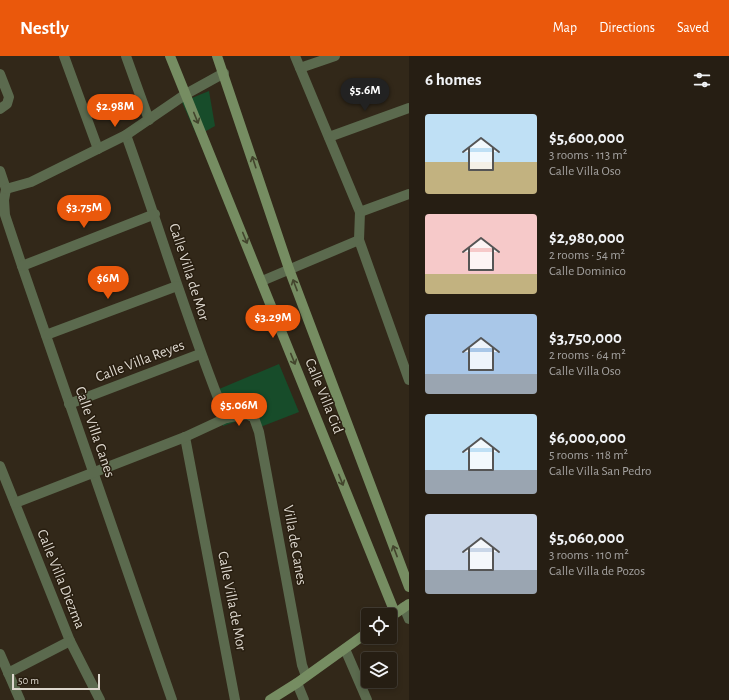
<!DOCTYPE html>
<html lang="en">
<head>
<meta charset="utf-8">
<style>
  :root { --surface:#261e13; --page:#2e271c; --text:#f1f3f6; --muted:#a4a2a0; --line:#423c33; --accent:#ea580c }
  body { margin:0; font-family:"Alegreya Sans",sans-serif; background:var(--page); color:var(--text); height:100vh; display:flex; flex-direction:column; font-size:15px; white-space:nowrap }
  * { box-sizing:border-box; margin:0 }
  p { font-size:13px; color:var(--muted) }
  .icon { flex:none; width:22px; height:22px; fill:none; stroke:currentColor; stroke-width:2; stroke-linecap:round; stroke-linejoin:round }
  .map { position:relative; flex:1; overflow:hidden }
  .details { display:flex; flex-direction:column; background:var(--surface); width:320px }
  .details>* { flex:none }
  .buttons { position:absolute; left:361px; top:552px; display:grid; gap:8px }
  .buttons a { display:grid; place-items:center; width:36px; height:36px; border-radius:4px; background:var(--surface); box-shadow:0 2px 6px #0003,0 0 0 1px var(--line); font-size:20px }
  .scale { position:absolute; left:12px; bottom:10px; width:88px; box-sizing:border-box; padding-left:4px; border:2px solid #ded8cf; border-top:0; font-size:11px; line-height:14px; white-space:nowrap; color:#ded8cf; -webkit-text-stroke:3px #281e10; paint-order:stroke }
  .price { position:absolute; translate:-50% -34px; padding:0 9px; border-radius:14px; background:var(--accent); color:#fff; font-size:13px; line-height:26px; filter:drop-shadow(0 1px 2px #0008) }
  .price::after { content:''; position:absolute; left:50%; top:24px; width:12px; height:9px; margin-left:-6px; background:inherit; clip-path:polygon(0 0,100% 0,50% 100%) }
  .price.selected { background:#222; color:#fff }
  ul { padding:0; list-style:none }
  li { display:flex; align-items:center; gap:12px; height:100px; padding:0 16px }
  li span { display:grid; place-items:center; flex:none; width:112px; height:80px; border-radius:4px; color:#555 }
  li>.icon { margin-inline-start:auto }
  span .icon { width:48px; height:48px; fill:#fffc; stroke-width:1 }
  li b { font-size:17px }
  h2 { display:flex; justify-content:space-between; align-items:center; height:48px; padding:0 16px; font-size:17px }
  header { display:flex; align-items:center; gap:24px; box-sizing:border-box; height:56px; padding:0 20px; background:var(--accent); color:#fff }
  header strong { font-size:19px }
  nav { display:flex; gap:22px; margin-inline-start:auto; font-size:14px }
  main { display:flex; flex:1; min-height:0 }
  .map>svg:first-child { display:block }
</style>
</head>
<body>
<header>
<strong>Nestly</strong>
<nav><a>Map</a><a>Directions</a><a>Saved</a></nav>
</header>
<main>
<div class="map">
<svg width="409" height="644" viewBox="0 0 409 644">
  <rect width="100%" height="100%" fill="#322819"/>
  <g fill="#174c2a">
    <polygon points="209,35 215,70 197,80 182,46"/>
    <polygon points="279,308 299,356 253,374 250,361 223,370 212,336"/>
  </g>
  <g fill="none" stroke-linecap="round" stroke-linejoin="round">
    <g stroke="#5b6a4e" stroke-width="10">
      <polyline points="64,0 98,93"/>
      <polyline points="126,0 149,64"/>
      <polyline points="295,0 360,156 359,184 409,324"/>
      <polyline points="300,12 335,0"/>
      <polyline points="0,18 9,41 7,48 0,53"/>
      <path d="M126,79C160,173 188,269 226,362"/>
      <polyline points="329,81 409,52"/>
      <polyline points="0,115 6,133 4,144 5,159 22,210 172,644"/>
      <polyline points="6,133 31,126 126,79 186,38 224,17"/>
      <polyline points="360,156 409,138"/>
      <polyline points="22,210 155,158"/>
      <polyline points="262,225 359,184"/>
      <polyline points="46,279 177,230"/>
      <polyline points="69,348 200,298"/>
      <polyline points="185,381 235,644"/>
      <polyline points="0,410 70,585 100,644"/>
      <polyline points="15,447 185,381 226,362 247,358 254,362 259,376 302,609 306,620"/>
      <polyline points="404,551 409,563"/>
      <polyline points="345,593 367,644"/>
      <polyline points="0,598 20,644"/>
      <polyline points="8,617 70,585"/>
      <polyline points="297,627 304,644"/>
    </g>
    <g stroke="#768d62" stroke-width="10">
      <polyline points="170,0 395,557"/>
      <polyline points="217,0 289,213 409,531"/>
      <polyline points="390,561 409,548"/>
      <polyline points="270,644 297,627 368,576"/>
    </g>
  </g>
  <defs><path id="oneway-shaft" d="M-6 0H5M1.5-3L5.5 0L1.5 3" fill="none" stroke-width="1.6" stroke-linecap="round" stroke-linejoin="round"/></defs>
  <g stroke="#43452d">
    <use href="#oneway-shaft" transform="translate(196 62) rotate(68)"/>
    <use href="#oneway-shaft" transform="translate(254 106) rotate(-108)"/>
    <use href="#oneway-shaft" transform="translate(245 182) rotate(68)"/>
    <use href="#oneway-shaft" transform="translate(295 229) rotate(-111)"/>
    <use href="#oneway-shaft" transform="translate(293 303) rotate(68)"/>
    <use href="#oneway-shaft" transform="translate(341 424) rotate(68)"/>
    <use href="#oneway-shaft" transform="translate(395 495) rotate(-111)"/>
  </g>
  <g text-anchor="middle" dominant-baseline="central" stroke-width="3" stroke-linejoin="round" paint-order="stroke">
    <g font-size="15" fill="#ded8cf" stroke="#281e10">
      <text transform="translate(189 216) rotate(72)">Calle Villa de Mor</text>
      <text transform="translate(140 305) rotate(-21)">Calle Villa Reyes</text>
      <text transform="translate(324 340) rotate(68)">Calle Villa Cid</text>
      <text transform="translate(95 376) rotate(71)">Calle Villa Canes</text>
      <text transform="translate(295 489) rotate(80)">Villa de Canes</text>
      <text transform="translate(61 523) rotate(68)">Calle Villa Diezma</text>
      <text transform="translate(232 545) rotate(79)">Calle Villa de Mor</text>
    </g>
  </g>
</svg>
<div class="buttons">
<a><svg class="icon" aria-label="locate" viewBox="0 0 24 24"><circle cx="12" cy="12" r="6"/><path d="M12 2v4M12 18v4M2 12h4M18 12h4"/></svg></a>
<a><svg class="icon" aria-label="layers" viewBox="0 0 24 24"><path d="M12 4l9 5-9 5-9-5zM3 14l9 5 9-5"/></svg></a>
</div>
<div class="scale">50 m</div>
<b class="price selected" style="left:365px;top:56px">$5.6M</b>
<b class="price" style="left:115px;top:72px">$2.98M</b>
<b class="price" style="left:84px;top:173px">$3.75M</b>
<b class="price" style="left:108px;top:244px">$6M</b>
<b class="price" style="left:273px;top:283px">$3.29M</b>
<b class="price" style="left:239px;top:371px">$5.06M</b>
</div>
<section class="details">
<h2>6 homes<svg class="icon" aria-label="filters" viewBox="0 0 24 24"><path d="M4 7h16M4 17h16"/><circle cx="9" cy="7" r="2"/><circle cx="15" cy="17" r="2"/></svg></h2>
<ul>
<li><span style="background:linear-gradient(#bfe0f5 60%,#c2b280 0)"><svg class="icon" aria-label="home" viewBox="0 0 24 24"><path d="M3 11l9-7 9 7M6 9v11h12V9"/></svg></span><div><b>$5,600,000</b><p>3 rooms · 113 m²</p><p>Calle Villa Oso</p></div></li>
<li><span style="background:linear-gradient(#f6c9c9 75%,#c2b280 0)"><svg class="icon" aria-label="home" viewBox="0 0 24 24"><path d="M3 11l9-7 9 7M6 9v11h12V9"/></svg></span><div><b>$2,980,000</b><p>2 rooms · 54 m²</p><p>Calle Dominico</p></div></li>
<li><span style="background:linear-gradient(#a9c7e8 75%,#9aa5b1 0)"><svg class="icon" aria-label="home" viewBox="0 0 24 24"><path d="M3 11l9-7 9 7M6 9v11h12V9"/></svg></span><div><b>$3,750,000</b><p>2 rooms · 64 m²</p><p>Calle Villa Oso</p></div></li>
<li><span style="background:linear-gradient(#bfe0f5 70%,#9aa5b1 0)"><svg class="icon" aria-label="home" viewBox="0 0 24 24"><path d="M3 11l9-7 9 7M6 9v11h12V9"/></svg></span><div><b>$6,000,000</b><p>5 rooms · 118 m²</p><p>Calle Villa San Pedro</p></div></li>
<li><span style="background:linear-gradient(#c9d6e8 70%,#9aa5b1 0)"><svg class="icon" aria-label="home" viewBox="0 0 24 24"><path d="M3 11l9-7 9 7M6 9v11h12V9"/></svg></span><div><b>$5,060,000</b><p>3 rooms · 110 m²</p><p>Calle Villa de Pozos</p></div></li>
</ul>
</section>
</main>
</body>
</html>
